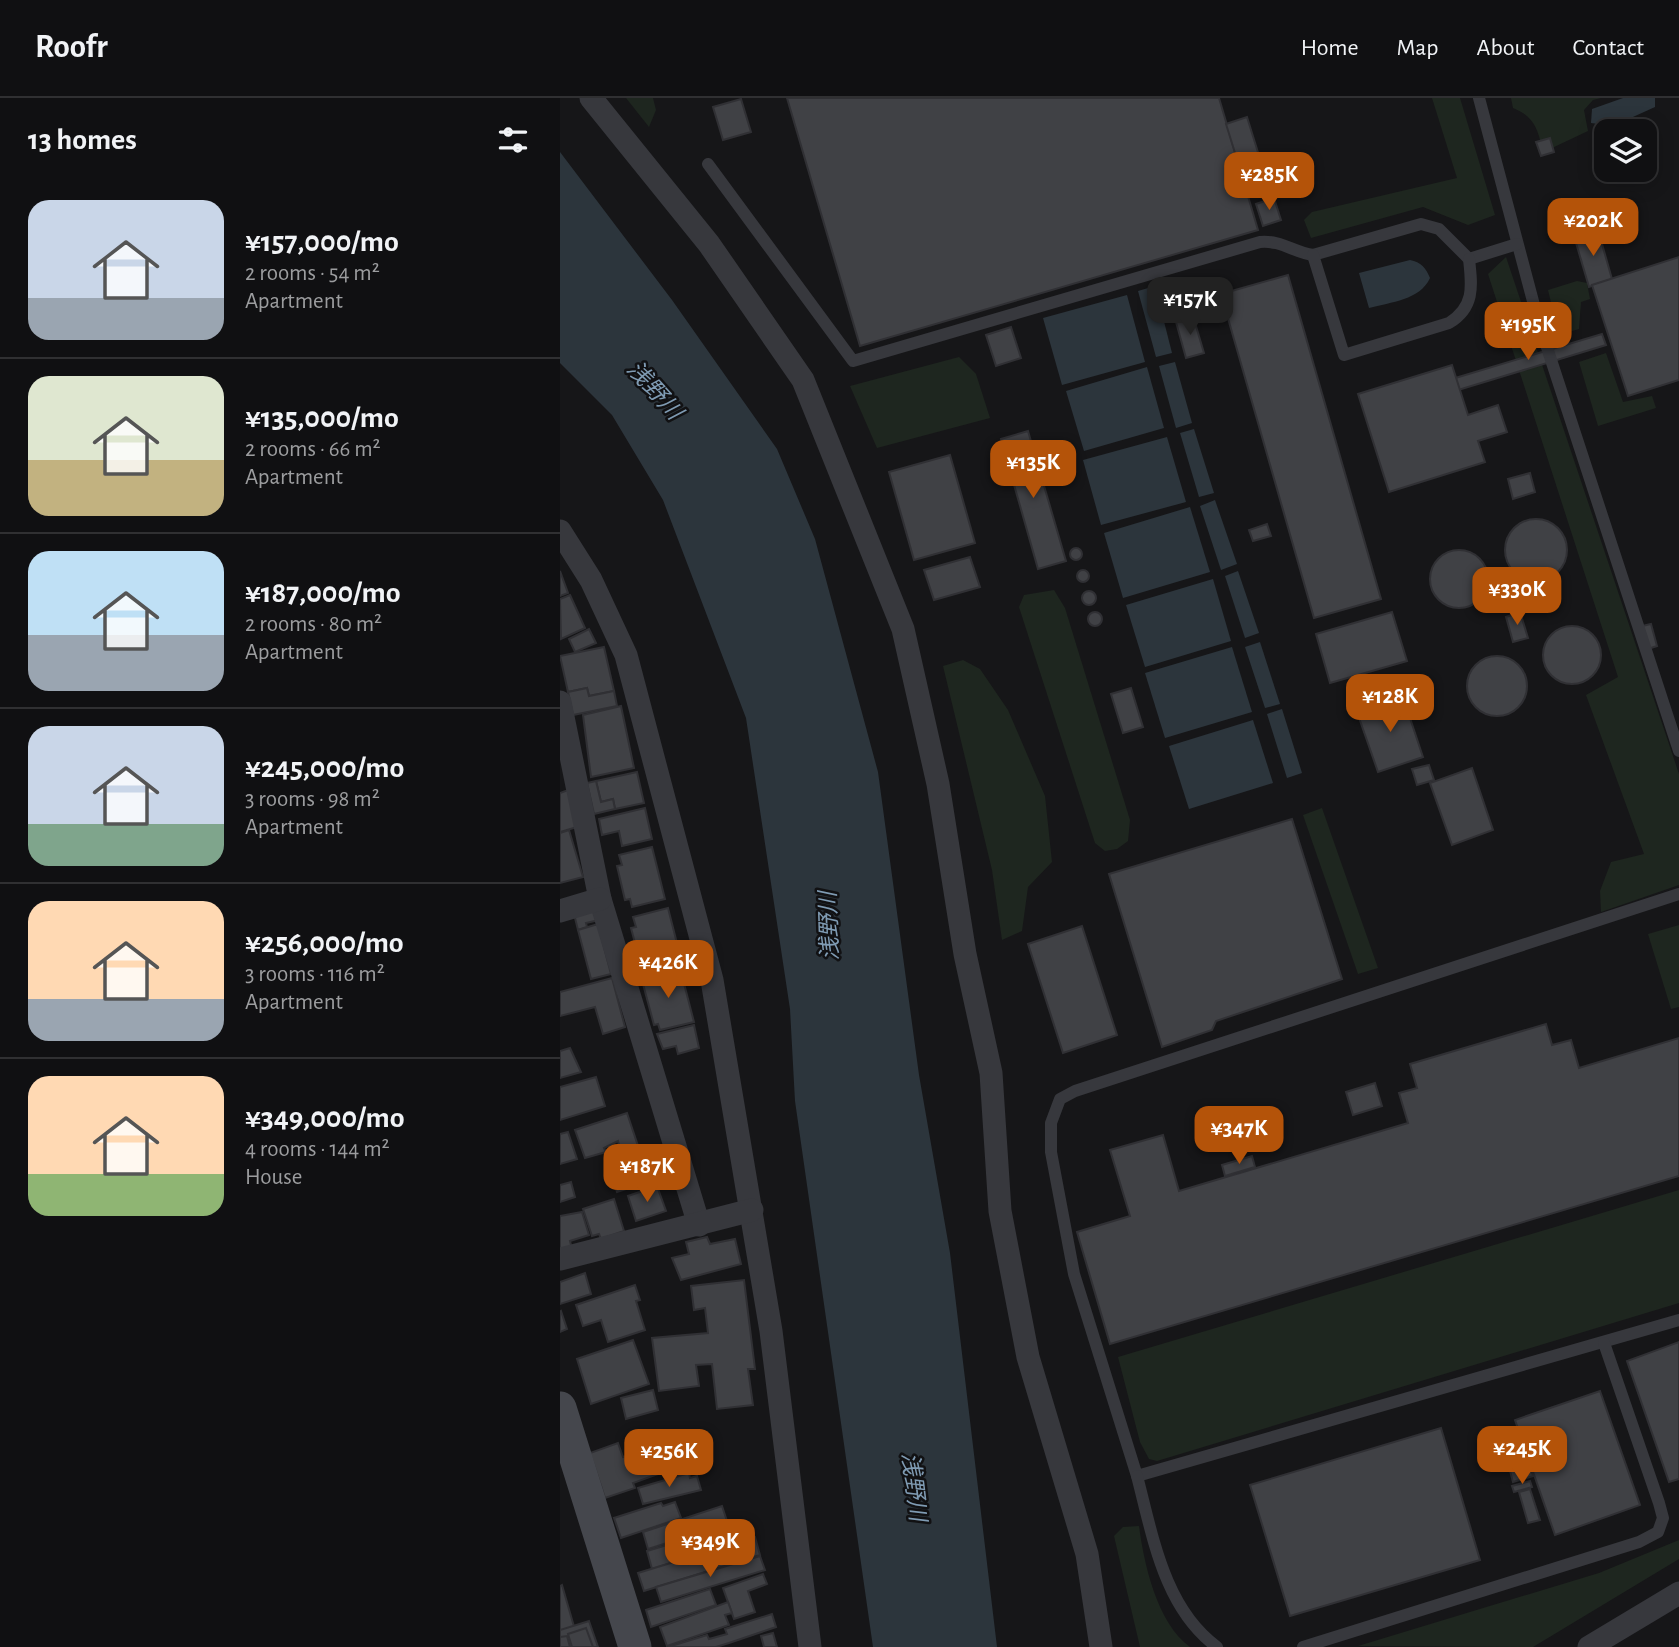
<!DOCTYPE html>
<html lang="en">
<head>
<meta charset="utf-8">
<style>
  :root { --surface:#101012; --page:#19191b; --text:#f1f3f6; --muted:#9c9d9f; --line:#303032; --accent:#b45309 }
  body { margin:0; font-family:"Alegreya Sans","Noto Sans JP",sans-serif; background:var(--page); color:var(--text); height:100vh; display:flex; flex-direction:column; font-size:26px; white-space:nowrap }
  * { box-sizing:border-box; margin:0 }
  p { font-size:23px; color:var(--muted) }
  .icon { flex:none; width:38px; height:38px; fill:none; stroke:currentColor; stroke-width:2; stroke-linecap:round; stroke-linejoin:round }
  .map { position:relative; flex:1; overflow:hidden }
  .sheet { display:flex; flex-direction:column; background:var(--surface); width:560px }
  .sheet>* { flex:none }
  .tools { position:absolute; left:1034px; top:21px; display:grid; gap:14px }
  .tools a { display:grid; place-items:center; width:63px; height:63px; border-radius:14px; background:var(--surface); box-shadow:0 4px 18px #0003,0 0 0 2px var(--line); font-size:35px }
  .price { position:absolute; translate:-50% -60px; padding:0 16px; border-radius:14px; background:var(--accent); color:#fff; font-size:23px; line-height:46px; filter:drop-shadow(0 2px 4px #0008) }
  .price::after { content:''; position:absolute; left:50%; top:42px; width:21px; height:16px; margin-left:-10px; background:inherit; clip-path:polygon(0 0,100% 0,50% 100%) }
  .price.active { background:#222; color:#fff }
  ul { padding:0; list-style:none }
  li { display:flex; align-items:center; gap:21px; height:175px; padding:0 28px }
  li+li { border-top:2px solid var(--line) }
  li span { display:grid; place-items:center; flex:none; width:196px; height:140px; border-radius:21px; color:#555 }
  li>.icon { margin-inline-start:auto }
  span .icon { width:84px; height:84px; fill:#fffc; stroke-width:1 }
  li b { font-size:30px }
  h2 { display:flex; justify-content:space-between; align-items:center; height:84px; padding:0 28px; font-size:30px }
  header { display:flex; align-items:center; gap:42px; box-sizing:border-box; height:98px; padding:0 35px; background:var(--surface); border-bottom:2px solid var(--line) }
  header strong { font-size:33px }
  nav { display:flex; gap:38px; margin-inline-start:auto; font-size:24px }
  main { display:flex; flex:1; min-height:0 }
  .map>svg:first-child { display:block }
</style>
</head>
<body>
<header>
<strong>Roofr</strong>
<nav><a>Home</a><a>Map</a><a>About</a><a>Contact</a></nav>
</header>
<main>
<section class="sheet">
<h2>13 homes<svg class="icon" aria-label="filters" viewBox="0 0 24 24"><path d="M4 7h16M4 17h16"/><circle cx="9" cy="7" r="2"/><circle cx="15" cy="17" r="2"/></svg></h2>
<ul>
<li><span style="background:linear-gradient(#c9d6e8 70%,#9aa5b1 0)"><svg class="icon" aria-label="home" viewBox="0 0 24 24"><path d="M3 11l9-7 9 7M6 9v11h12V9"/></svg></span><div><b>¥157,000/mo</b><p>2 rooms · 54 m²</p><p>Apartment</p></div></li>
<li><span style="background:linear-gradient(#dfe7d0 60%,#c2b280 0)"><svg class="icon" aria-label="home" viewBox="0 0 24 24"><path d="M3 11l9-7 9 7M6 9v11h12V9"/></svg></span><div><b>¥135,000/mo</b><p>2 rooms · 66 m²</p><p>Apartment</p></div></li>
<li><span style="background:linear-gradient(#bfe0f5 60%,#9aa5b1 0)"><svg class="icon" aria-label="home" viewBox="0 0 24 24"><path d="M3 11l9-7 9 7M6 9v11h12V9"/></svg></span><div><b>¥187,000/mo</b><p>2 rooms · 80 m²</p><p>Apartment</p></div></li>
<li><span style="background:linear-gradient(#c9d6e8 70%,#7fa58c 0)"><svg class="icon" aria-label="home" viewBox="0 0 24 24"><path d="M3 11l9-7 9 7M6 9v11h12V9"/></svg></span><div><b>¥245,000/mo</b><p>3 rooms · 98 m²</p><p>Apartment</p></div></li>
<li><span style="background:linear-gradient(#ffd9b3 70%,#9aa5b1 0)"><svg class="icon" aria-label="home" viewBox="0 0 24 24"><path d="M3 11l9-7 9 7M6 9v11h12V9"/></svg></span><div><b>¥256,000/mo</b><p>3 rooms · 116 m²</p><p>Apartment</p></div></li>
<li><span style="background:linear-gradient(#ffd9b3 70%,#8fb573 0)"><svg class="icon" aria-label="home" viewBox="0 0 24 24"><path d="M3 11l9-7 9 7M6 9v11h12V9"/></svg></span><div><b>¥349,000/mo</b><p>4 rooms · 144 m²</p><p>House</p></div></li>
</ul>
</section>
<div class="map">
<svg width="1119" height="1549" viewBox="0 0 1119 1549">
  <rect width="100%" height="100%" fill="#161618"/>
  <g fill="#1e261f">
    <polygon points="66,0 93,0 96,12 89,29"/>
    <polygon points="872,0 900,0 935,117 908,127 863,109 751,140 744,122 752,114 897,80"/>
    <path d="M951,0H1041L1033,2L1024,12L1028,33L992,50L982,49C977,29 973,18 953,10Z"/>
    <polygon points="946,159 1119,676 1119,787 1041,814 1040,793 1051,764 1084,756 1026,597 1058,579 928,176"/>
    <polygon points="1017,183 1027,185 1030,201 1021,204 1019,231 1009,234 997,229 988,192"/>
    <polygon points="1046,255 1063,304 1092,298 1096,310 1038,328 1019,264"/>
    <polygon points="399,259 416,276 430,320 317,350 290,288"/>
    <polygon points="494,492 505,510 570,722 568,743 557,751 545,753 535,745 459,509 464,497"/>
    <polygon points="403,562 420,571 448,612 485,698 492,764 468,789 462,833 442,842 432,772 383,568"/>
    <polygon points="762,710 818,870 798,876 743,717"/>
    <polygon points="1119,827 1119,909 1111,911 1088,836"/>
    <polygon points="1119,1092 1119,1205 597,1363 589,1361 580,1344 558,1259"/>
    <path d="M579,1428C584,1466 597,1525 630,1549H580L554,1438L563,1429Z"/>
    <polygon points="1119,1442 1119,1461 973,1549 798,1548 1039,1475"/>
  </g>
  <g fill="#2c353c">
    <polygon points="1063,0 1095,0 1095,9 1053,28 1031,25 1032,11"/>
    <polygon points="0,54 112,202 217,351 255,441 318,674 359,977 390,1155 437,1549 313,1549 235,1003 230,911 186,620 103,402 52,317 0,265"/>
    <path d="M850,162C861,164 866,170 870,180C860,202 831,204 809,210L799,175Z"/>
    <polygon points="595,188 612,255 596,259 578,193"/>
    <polygon points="567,197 585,264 502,287 483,220"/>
    <polygon points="615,264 632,325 616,330 599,268"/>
    <polygon points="587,269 604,330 524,353 506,293"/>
    <polygon points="634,331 654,395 639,399 620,335"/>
    <polygon points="607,339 626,404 541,427 523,362"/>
    <polygon points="655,402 677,466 661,472 640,408"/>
    <polygon points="630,409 650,474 563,500 544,435"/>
    <polygon points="678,473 699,535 685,540 665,478"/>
    <polygon points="653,481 671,543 585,569 566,507"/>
    <polygon points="700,544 720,606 705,610 685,549"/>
    <polygon points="672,549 692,614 605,640 585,575"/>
    <polygon points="722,611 742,675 727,680 707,616"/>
    <polygon points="693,622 713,685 629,711 609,648"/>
  </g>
  <g fill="#404145" stroke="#303034" stroke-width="2">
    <polygon points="227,0 659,0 698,132 300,248"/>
    <polygon points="181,1 191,34 163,42 153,9"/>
    <polygon points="687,19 701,64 680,71 666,26"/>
    <polygon points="990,40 994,54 981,58 976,44"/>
    <polygon points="714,100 721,122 703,128 696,106"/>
    <polygon points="1038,132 1052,181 1029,189 1014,138"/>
    <polygon points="1119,159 1119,282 1068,298 1032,187"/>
    <polygon points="728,177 821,501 754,520 661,196"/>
    <polygon points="633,218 644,255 626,260 616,224"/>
    <polygon points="451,229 461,260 436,268 426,237"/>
    <polygon points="1042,236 1046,247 895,293 892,281"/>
    <polygon points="892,267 908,317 938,307 947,334 918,343 925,364 829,394 798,296"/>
    <polygon points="468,333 506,463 478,471 441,341"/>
    <polygon points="390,357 415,445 354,462 329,374"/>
    <polygon points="970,375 975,394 953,401 948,381"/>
    <circle cx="976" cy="452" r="31"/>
    <polygon points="707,426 711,438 693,443 689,432"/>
    <circle cx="516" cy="456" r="6"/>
    <circle cx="899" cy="481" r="29"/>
    <polygon points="410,459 420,489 374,502 364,472"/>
    <circle cx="523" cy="478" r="6"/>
    <polygon points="0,473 8,495 0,498"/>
    <circle cx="529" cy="500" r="7"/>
    <polygon points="10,497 25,530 1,541 0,501"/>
    <polygon points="832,514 847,563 770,585 756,536"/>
    <polygon points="960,514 968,540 953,544 946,519"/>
    <circle cx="535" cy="521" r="7"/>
    <polygon points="1091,526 1097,548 1088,551 1082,528"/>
    <circle cx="1012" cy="557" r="29"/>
    <polygon points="29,531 36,545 15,554 9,541"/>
    <polygon points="44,549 54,593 29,598 27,590 8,594 0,558"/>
    <circle cx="937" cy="588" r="30"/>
    <polygon points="27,590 29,598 54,593 57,608 13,617 8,594"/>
    <polygon points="571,590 583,629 563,635 551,596"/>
    <polygon points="843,599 863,659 818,674 797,614"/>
    <polygon points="61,608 74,670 31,679 23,617"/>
    <polygon points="869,667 874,682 857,687 852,671"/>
    <polygon points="912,670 933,732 892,747 870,685"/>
    <polygon points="77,674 84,705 55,711 53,701 41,704 36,683"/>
    <polygon points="36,683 41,704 53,701 55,711 34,716 27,685"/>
    <polygon points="8,692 17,729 0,734 0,695"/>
    <polygon points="85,710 92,741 62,748 59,733 42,737 39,721"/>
    <polygon points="732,721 782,881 656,923 652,932 602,949 549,776"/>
    <polygon points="9,732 23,779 0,785 0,735"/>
    <polygon points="92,749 105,801 72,809 70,801 65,802 57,768 62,767 59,757"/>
    <polygon points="36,810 39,822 26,825 27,829 18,832 14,816"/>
    <polygon points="108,810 121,861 86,870 84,863 80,864 71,830 76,829 73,819"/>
    <polygon points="38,826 51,876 31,881 18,832"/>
    <polygon points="522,828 557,937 503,955 468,846"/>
    <polygon points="120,870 134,924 100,932 98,926 94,927 83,886 87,885 86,879"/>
    <polygon points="52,880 65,929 43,936 35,909 0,918 0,894"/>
    <polygon points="986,926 992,947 1011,942 1019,970 1119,940 1119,1078 550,1246 517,1134 570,1118 550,1052 603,1037 619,1093 848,1025 839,995 857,990 850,966"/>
    <polygon points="134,927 139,950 118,956 116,948 103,951 97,936"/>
    <polygon points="10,950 21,974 0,980 0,953"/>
    <polygon points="36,979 45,1008 0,1022 0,989"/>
    <polygon points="815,985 822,1008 793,1017 786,994"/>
    <polygon points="67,1015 78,1048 61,1054 58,1043 44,1050 46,1054 25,1060 15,1032"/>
    <polygon points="8,1034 17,1061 0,1066 0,1036"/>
    <polygon points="86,1050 93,1082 57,1094 47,1062"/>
    <polygon points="692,1058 695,1069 665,1078 662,1067"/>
    <polygon points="11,1084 15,1099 0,1104 0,1087"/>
    <polygon points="97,1088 106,1113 76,1123 68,1098"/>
    <polygon points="54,1101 64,1133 41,1141 39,1136 32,1138 23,1111"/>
    <polygon points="22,1114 29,1137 10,1143 13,1155 0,1156 0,1118"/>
    <polygon points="147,1139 150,1146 175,1141 181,1166 121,1182 112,1160 129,1156 126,1144"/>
    <polygon points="25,1175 31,1196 0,1206 0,1184"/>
    <polygon points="184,1182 195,1271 188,1271 193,1307 157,1311 152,1266 136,1267 139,1288 99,1293 92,1240 148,1235 145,1210 134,1212 131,1188"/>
    <polygon points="75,1187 80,1202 76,1203 85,1232 48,1244 41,1222 23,1228 16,1207"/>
    <polygon points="1,1213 7,1231 0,1234 0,1214"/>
    <polygon points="73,1242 89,1286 31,1306 17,1261"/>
    <polygon points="1119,1244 1119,1381 1109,1384 1067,1263"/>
    <polygon points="93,1292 98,1312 66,1321 61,1300"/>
    <polygon points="1040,1293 1080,1407 995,1437 955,1322"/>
    <polygon points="881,1330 920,1462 730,1518 690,1387"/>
    <polygon points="960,1334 973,1378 953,1384 941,1339"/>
    <polygon points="58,1345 63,1359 106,1345 111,1362 97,1366 101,1375 73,1385 75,1390 45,1400 30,1355"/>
    <polygon points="129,1375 130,1380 137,1378 141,1392 83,1406 78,1390"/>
    <polygon points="970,1383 972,1389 954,1394 952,1388"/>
    <polygon points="970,1391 980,1422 968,1425 959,1394"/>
    <polygon points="115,1404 121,1420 61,1440 54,1420 101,1405 103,1408"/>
    <polygon points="162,1408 168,1426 88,1451 83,1434"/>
    <polygon points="170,1428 175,1445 92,1471 87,1453"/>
    <polygon points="195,1439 200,1457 84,1493 78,1475 127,1460 129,1466 150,1459 148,1453"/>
    <polygon points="200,1458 205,1472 101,1504 96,1489"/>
    <polygon points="203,1476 207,1486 188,1493 195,1514 174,1521 163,1490"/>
    <polygon points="2,1487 15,1532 0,1536 0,1488"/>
    <polygon points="150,1491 156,1507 91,1529 86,1512"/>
    <polygon points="168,1504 172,1515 165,1517 169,1527 107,1548 100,1529"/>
    <polygon points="212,1516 216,1529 169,1545 156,1549 108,1549 147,1537 149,1541 167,1536 165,1531"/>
    <polygon points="29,1523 38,1549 0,1549 0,1532"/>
    <polygon points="26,1530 33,1549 12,1549 8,1536"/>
    <polygon points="213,1535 217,1549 204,1549 201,1538"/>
    <polygon points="7,1538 10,1549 0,1549 0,1539"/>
  </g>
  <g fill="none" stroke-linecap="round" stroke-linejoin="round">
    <g stroke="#37383d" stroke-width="12">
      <polyline points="919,0 978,222 1119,653"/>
      <path d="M148,66L293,263L700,144C721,142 733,154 753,157L861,126L879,131L909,161L957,146"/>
      <path d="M753,157L784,257L889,225C915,209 912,188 909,161"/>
      <polyline points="1119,796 515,993 500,1001 491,1025 491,1054 514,1176 577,1378 1119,1222"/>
      <path d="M577,1378C593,1439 604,1510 657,1549"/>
      <polyline points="743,1549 1079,1444 1098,1434 1103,1420 1099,1405 1044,1245"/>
    </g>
    <g stroke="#37383d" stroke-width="23">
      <polyline points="31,0 149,146 243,282 343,531 378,686 405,856 431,975 440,1113 468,1259 527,1456 541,1549"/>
      <polyline points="0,433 31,482 66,557 152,882 211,1233 250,1549"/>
      <polyline points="0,604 40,801 139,1127"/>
      <polyline points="0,813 40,801"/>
      <polyline points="0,1161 192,1112"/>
      <polyline points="1029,1549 1119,1495"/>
    </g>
    <polyline stroke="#45474d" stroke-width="33" points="0,1310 75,1549"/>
  </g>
  <g text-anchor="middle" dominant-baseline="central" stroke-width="5" stroke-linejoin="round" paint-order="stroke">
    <g font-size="23" font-style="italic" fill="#7f9bb3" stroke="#111113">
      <text transform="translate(94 293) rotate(48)">浅野川</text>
      <text transform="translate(270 828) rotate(-92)">浅野川</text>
      <text transform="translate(353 1389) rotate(83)">浅野川</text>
    </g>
  </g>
</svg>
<div class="tools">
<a><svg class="icon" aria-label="layers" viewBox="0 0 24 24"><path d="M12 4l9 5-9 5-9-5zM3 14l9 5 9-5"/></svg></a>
</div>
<b class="price" style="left:709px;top:114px">¥285K</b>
<b class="price" style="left:1033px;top:160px">¥202K</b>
<b class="price active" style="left:630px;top:239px">¥157K</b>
<b class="price" style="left:968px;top:264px">¥195K</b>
<b class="price" style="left:473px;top:402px">¥135K</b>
<b class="price" style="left:957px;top:529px">¥330K</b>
<b class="price" style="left:830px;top:636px">¥128K</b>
<b class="price" style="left:108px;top:902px">¥426K</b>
<b class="price" style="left:679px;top:1068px">¥347K</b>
<b class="price" style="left:87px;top:1106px">¥187K</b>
<b class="price" style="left:962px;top:1388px">¥245K</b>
<b class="price" style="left:109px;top:1391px">¥256K</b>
<b class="price" style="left:150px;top:1481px">¥349K</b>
</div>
</main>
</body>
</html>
